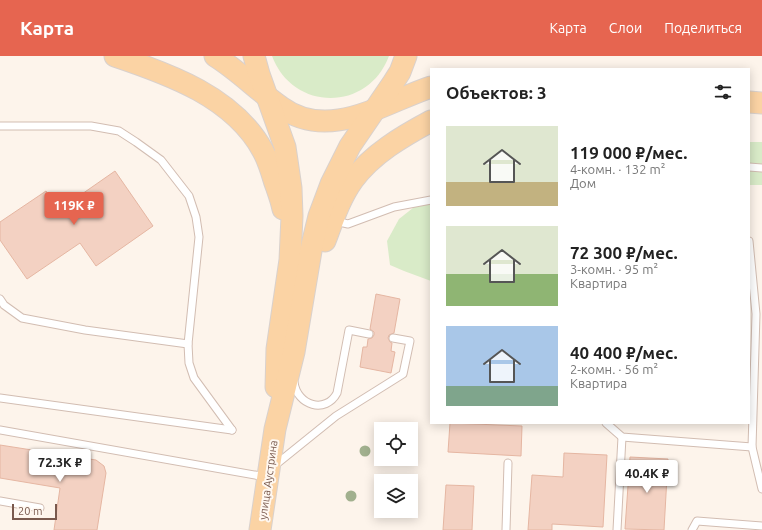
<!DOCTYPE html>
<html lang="ru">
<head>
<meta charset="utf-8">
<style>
  :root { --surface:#fff; --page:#f6f6f6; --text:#222; --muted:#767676; --accent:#e66550 }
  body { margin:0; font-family:Ubuntu,sans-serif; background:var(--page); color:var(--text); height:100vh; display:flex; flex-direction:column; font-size:15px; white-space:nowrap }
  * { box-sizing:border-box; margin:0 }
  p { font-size:13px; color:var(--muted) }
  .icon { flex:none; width:22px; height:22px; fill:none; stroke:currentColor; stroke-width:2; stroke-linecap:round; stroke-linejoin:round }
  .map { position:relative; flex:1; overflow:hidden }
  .drawer { position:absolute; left:430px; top:12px; width:320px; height:356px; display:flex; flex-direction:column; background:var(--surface); border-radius:0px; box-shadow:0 2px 10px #0003 }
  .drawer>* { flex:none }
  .buttons { position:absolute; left:374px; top:366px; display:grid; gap:8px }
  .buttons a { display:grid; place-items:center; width:44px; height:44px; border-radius:0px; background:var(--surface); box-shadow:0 2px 10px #0003; font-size:20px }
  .scale { position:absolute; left:12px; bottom:10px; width:45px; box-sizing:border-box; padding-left:4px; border:2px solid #79594d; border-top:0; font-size:11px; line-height:14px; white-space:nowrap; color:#79594d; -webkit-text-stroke:3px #fff8f1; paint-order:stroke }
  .price { position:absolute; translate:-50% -34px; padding:0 9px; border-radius:4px; background:#fff; color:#222; font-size:13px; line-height:26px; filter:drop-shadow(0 1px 2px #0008) }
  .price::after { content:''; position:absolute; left:50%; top:24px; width:12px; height:9px; margin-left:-6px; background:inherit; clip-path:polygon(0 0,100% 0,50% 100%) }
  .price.active { background:var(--accent); color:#fff }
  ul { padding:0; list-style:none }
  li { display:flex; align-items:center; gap:12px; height:100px; padding:0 16px }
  li span { display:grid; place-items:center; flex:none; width:112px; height:80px; border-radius:0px; color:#555 }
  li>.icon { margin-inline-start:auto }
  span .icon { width:48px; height:48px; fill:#fffc; stroke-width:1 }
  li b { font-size:17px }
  h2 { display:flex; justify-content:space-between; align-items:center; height:48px; padding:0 16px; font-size:17px }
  header { display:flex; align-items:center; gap:24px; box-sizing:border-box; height:56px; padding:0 20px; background:var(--accent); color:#fff }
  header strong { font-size:19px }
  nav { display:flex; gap:22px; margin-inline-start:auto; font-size:14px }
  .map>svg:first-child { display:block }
</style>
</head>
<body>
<header>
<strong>Карта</strong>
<nav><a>Карта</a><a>Слои</a><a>Поделиться</a></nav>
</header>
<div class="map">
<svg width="762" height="474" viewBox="0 0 762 474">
  <rect width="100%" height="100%" fill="#fdf4eb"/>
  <g fill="#d9ebc8">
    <path d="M272,0H389C368,56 293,56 272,0Z"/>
    <rect x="749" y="86" width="13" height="43"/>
    <polygon points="431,145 431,225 404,215 390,209 387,185 399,163 418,148"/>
  </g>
  <g fill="#f3d1c2" stroke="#e5b6a2">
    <polygon points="115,115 153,170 96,210 80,187 27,223 0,184 0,166 46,135 59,154"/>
    <polygon points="376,238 400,243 394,277 389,279 388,282 390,286 392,287 391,295 395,296 391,317 360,311 363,291 367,291 368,283 372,282 374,279 374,276 370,273"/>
    <polygon points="450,367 522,370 521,400 448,396"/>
    <polygon points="0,389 96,404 104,410 106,417 97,474 54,474 60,432 0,422"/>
    <polygon points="564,397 607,399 603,471 552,468 552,474 528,474 532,419 563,421"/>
    <polygon points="630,401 668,403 664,474 625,473"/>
    <polygon points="446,429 474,430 472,474 443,474"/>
  </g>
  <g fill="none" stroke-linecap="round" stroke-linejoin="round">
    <defs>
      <g id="service">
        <polyline points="0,70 91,70 119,75 136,86 161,104 189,140 196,161 199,181 188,288 189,307 194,322 232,374"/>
        <polyline points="749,111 762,112"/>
        <polyline points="335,165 348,168 394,151 431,144"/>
        <polyline points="749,185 756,258 752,391 762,433"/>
        <polyline points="0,243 4,249 22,262 85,274 188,288"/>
        <path d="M294,326C297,350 326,358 337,337L349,274L369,278"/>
        <polyline points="0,342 232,374"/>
        <polyline points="606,367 622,381 752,391"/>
        <polyline points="0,374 266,421"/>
        <polyline points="274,410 336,360 403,318 410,285 393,282"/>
        <polyline points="0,445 40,452"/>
        <polyline points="506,474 508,407"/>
        <polyline points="617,474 622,381"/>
        <polyline points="692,474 697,465 762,470"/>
      </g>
      <g id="primary">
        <path d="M115,0C169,18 234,41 263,95C268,104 271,114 274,124C277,133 281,143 283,153"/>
        <path d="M215,0C239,15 258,35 281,51C329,86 383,47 431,31"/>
        <polyline points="254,0 259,18 285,91 291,132 292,160 290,204 277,293 276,331"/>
        <polyline points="749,46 762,47"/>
        <path d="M325,185C333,164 340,142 353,124C372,98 403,80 431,65"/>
        <polyline points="260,474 275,373 294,296 312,189 319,160 331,128 350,90 393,27 400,16 406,0"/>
      </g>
    </defs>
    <use href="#service" stroke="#d2bdb2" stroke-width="9"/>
    <use href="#primary" stroke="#d9d1cd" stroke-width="23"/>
    <use href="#service" stroke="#fff" stroke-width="7"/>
    <use href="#primary" stroke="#fbd3a4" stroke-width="21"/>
  </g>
  <g fill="#a1b08e">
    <circle cx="365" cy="395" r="5.5"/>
    <circle cx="351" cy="440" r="5.5"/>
  </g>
  <g text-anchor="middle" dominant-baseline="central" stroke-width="4" stroke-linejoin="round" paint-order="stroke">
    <g font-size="11" fill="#79594d" stroke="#fff8f1">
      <text transform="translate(268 424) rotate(-82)">улица Аустрина</text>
    </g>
  </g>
</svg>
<div class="buttons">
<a><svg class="icon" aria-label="locate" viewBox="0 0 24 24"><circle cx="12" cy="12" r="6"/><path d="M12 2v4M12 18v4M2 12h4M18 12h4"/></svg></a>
<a><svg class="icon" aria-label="layers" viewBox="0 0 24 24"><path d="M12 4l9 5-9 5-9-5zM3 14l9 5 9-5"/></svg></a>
</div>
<div class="scale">20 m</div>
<b class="price active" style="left:74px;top:170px">119K ₽</b>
<b class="price" style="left:60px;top:427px">72.3K ₽</b>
<b class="price" style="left:647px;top:438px">40.4K ₽</b>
<section class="drawer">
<h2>Объектов: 3<svg class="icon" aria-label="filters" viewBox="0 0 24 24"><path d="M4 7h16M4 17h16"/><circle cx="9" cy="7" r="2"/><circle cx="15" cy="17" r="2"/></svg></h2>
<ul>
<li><span style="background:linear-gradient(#dfe7d0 70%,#c2b280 0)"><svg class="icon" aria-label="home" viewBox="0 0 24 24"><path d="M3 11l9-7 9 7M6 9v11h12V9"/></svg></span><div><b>119 000 ₽/мес.</b><p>4-комн. · 132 m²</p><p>Дом</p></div></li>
<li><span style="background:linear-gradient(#dfe7d0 60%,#8fb573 0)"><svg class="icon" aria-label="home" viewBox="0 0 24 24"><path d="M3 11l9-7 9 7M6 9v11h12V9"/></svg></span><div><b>72 300 ₽/мес.</b><p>3-комн. · 95 m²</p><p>Квартира</p></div></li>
<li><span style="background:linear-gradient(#a9c7e8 75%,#7fa58c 0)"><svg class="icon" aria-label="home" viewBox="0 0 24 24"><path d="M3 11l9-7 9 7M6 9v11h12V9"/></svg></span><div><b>40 400 ₽/мес.</b><p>2-комн. · 56 m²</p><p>Квартира</p></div></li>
</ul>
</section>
</div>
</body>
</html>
